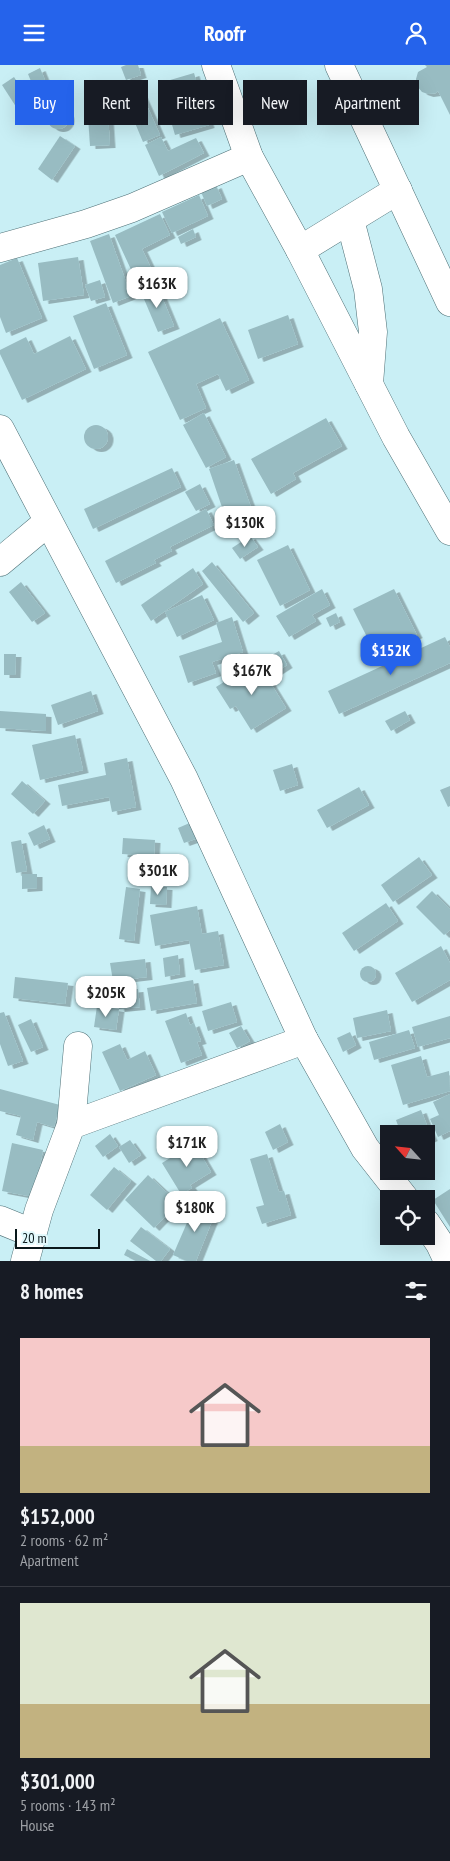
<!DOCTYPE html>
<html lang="en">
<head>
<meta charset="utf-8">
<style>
  :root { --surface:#171b24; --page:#242831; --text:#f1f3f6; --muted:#9ea1a6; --line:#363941; --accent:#2563eb }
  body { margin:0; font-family:"PT Sans Narrow",sans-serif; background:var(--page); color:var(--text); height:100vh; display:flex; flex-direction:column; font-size:19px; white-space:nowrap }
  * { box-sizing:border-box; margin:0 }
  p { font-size:16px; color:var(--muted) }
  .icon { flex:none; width:28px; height:28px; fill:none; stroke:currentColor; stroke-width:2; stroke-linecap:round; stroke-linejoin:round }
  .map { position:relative; height:1196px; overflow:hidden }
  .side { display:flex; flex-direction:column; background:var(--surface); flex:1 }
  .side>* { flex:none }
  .hud { position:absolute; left:15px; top:15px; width:420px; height:45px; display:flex; gap:10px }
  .needle { width:32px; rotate:297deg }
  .fabs { position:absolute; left:380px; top:1060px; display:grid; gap:10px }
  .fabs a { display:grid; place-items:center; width:55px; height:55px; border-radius:0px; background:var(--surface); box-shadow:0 5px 20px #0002; font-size:25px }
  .scale { position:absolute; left:15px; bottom:12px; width:85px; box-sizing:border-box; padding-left:5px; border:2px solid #0a181b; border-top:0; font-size:14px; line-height:18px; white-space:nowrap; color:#0a181b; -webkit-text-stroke:4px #e2f9fc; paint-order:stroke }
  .price { position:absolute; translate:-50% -42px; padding:0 11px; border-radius:10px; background:#fff; color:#222; font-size:16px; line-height:32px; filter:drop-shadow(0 1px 2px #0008) }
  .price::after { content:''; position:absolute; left:50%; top:30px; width:15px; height:11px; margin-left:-8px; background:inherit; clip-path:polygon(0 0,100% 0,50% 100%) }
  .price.selected { background:var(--accent); color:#fff }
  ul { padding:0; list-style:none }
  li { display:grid; align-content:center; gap:10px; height:265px; padding:0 20px }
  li+li { border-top:1px solid var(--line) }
  li span { display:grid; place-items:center; height:155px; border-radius:0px; color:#555 }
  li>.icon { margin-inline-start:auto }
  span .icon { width:90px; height:90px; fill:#fffc; stroke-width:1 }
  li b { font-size:21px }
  h2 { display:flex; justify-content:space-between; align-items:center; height:60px; padding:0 20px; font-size:21px }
  .pill { padding:0 18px; border-radius:0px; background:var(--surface); box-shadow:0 5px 20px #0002; font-size:18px; line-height:45px }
  .pill.selected { background:var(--accent); color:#fff }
  header { display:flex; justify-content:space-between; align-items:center; height:65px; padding:0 20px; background:var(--accent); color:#fff; font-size:22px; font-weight:800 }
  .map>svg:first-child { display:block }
</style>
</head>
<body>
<header><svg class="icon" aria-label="menu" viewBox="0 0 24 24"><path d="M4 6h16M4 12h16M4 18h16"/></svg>Roofr<svg class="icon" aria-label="person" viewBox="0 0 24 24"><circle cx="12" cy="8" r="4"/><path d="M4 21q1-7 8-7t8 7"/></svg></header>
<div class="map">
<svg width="450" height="1196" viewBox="0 0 450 1196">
  <defs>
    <filter id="shadow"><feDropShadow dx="5.5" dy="3" stdDeviation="0" flood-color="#0004"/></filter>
  </defs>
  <rect width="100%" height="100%" fill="#c9eff5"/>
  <g fill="#98bcc2" filter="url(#shadow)">
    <polygon points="126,0 138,0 141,10 126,15 121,2"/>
    <polygon points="425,0 450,0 450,50 438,26 436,28 428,29 422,27 417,21 416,14 418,7 427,2"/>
    <polygon points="40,3 47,20 35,26 28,9"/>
    <polygon points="194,8 209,60 175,70 160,18"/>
    <polygon points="14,12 34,42 22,51 2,20"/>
    <polygon points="136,16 160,70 143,77 120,22"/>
    <polygon points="106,21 110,80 90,81 86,23"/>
    <circle cx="58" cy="53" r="11"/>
    <polygon points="60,71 75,81 52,115 38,104"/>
    <polygon points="161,72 168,86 196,73 204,88 159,111 145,80"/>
    <polygon points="216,120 222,134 207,141 201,127"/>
    <polygon points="199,130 208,151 172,168 162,147"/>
    <polygon points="160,149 170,170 142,184 151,203 134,211 115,170"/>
    <polygon points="193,164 196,172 181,179 178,172"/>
    <polygon points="109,169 131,231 113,238 90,176"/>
    <polygon points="78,192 84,230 43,236 38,198"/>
    <polygon points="17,193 42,253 6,268 0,252 0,200"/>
    <polygon points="100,215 105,232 91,236 85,220"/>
    <polygon points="157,220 174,261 158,267 141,227"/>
    <polygon points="106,238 127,290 94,304 73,251"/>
    <polygon points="288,250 298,279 258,294 248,265"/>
    <polygon points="220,253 249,315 226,326 218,309 196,319 206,343 180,355 148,287"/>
    <polygon points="70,271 86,304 22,335 0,289 0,285 26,272 34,289"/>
    <polygon points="204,348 226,392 206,403 183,360"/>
    <polygon points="326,353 342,381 293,408 296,414 271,429 251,394"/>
    <circle cx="96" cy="372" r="12"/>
    <polygon points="234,395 252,445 226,454 209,404"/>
    <polygon points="172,403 181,422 93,464 84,444"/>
    <polygon points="200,419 210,439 196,446 185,427"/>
    <polygon points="206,444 214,460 170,482 172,486 154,495 156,498 116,518 105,496"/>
    <polygon points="250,471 258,482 240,494 232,483"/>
    <polygon points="288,480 310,525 280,541 257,495"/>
    <polygon points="212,497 254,548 243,557 202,506"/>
    <polygon points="193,503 203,519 151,556 141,540"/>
    <polygon points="21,517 45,548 32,557 9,527"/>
    <polygon points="322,524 330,540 312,550 316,556 289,572 276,551"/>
    <polygon points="394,524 417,570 376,590 353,544"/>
    <polygon points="202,530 214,555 177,572 165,547"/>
    <polygon points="336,548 340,557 330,562 326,553"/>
    <polygon points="232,552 243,587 212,597 216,608 188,618 179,591 222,577 216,558"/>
    <polygon points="445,572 450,582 450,598 339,649 328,626"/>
    <polygon points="279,586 287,600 273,609 265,594"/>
    <polygon points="4,589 16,589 15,610 4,610"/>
    <polygon points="257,596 286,643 251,665 236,641 230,644 216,622"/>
    <polygon points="91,626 98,646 58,660 51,640"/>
    <polygon points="0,646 46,649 46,666 0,663"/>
    <polygon points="405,646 410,655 391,666 385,656"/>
    <polygon points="75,670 83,705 40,715 32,680"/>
    <polygon points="127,693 136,742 112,747 109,732 62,741 58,720 106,710 104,698"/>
    <polygon points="292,699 298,720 280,726 273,705"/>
    <polygon points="22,716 45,736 33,749 11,729"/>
    <polygon points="450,721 450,741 448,742 440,725"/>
    <polygon points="359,722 369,740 327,763 317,745"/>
    <polygon points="192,757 198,773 184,778 178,763"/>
    <polygon points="44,760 50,774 34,781 28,768"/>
    <polygon points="123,773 155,775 154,791 122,789"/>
    <polygon points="21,775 27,806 16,808 11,777"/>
    <polygon points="419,792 432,810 393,837 381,820"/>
    <polygon points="150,798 167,799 166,818 149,816"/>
    <polygon points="22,809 37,809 37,823 22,824"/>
    <polygon points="151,821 167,822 166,840 150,839"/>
    <polygon points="126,822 140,824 134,876 119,874"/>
    <polygon points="432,826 450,844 450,865 444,870 416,842"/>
    <polygon points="386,838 398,856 354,886 342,868"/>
    <polygon points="197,841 202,869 218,866 224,900 195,905 189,875 155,881 150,850"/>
    <polygon points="441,881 450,898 450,915 412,937 395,908"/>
    <polygon points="178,890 180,909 165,912 163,893"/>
    <polygon points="145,894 147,912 113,916 110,898"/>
    <circle cx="368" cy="909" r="8"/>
    <polygon points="15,912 68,918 65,939 13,933"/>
    <polygon points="193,915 197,938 151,946 147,923"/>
    <polygon points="138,924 140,942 119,944 116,926"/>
    <polygon points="231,937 237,957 208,966 202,946"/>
    <polygon points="97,941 119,944 116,965 94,962"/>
    <polygon points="387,945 391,966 357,973 353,953"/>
    <polygon points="4,947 23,996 8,1001 0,979 0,948"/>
    <polygon points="186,948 190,960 194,958 201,976 197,977 202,990 181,998 165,956"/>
    <polygon points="450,951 450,973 418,982 412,962"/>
    <polygon points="31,954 43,982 31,987 18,960"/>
    <polygon points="241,961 250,976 237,983 229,968"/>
    <polygon points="409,965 415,983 374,995 369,977"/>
    <polygon points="350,967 356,980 343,987 337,973"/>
    <polygon points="120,979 127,995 145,986 156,1010 120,1026 102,987"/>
    <polygon points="421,991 427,1012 449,1006 450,1026 403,1040 391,1000"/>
    <polygon points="0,1024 60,1040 54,1062 37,1057 33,1075 16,1070 21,1051 0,1046"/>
    <polygon points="450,1029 450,1066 438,1072 430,1054 439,1050 433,1037"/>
    <polygon points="421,1045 432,1073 426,1076 426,1069 401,1069 396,1055"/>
    <polygon points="280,1059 288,1077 273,1085 265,1067"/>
    <polygon points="110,1069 118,1081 103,1092 95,1081"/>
    <polygon points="130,1075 141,1090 129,1098 119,1082"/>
    <polygon points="12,1078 43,1085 34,1132 2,1126"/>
    <polygon points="194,1078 211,1107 190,1120 192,1123 181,1129 162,1098"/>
    <polygon points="267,1089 279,1127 284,1126 291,1150 262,1159 256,1142 264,1140 250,1094"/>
    <polygon points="114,1102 131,1116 107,1145 90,1130"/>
    <polygon points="148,1110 178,1138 154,1163 125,1135"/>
    <polygon points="450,1124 450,1162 433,1135"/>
    <polygon points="196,1137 216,1146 196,1196 187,1196 173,1190"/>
    <polygon points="141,1162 170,1184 161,1196 156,1196 130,1176"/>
    <polygon points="127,1184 150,1196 136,1196 124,1190"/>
  </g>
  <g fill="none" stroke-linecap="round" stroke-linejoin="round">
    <defs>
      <g id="minor">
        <polyline points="216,0 249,92 300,185 396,372 450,466"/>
        <polyline points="350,155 368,224 373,267 369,319"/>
        <polyline points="0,183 86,159 132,143 249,92"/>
        <polyline points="300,185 398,125"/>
        <polyline points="0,364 184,714 304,975 365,1083 405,1134"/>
        <polyline points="0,497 48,457"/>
        <polyline points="71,1060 304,975"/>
        <polyline points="0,1155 32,1168"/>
        <polyline points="426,1158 440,1179 448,1196"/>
        <polyline points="25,1196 39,1145 71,1060 78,981"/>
      </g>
      <polyline id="secondary" points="339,0 450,237"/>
    </defs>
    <use href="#minor" stroke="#4e7076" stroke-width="29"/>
    <use href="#secondary" stroke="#4e7076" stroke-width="29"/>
    <use href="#minor" stroke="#fff" stroke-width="28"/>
    <use href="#secondary" stroke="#fff" stroke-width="28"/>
  </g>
</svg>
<div class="fabs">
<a><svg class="needle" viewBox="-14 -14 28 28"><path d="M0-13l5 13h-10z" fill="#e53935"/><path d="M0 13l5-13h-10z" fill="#9ea1a6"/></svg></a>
<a><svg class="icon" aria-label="locate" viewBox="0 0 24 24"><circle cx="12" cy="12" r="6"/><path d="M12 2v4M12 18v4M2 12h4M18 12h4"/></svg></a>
</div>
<div class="scale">20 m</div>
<b class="price" style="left:157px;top:244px">$163K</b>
<b class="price" style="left:245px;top:483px">$130K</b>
<b class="price selected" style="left:391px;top:611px">$152K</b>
<b class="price" style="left:252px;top:631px">$167K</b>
<b class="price" style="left:158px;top:831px">$301K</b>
<b class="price" style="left:106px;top:953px">$205K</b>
<b class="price" style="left:187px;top:1103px">$171K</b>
<b class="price" style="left:195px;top:1168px">$180K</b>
<div class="hud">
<a class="pill selected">Buy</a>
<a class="pill">Rent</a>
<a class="pill">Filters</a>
<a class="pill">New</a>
<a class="pill">Apartment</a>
</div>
</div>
<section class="side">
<h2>8 homes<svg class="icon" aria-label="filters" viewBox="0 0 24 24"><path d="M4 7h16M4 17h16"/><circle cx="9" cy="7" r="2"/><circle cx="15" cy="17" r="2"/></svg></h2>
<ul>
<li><span style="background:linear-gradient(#f6c9c9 70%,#c2b280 0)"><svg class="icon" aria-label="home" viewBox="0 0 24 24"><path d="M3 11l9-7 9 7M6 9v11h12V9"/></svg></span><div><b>$152,000</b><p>2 rooms · 62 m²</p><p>Apartment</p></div></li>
<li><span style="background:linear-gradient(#dfe7d0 65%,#c2b280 0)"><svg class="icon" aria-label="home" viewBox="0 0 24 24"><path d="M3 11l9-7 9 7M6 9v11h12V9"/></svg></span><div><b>$301,000</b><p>5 rooms · 143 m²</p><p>House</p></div></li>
</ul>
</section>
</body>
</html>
